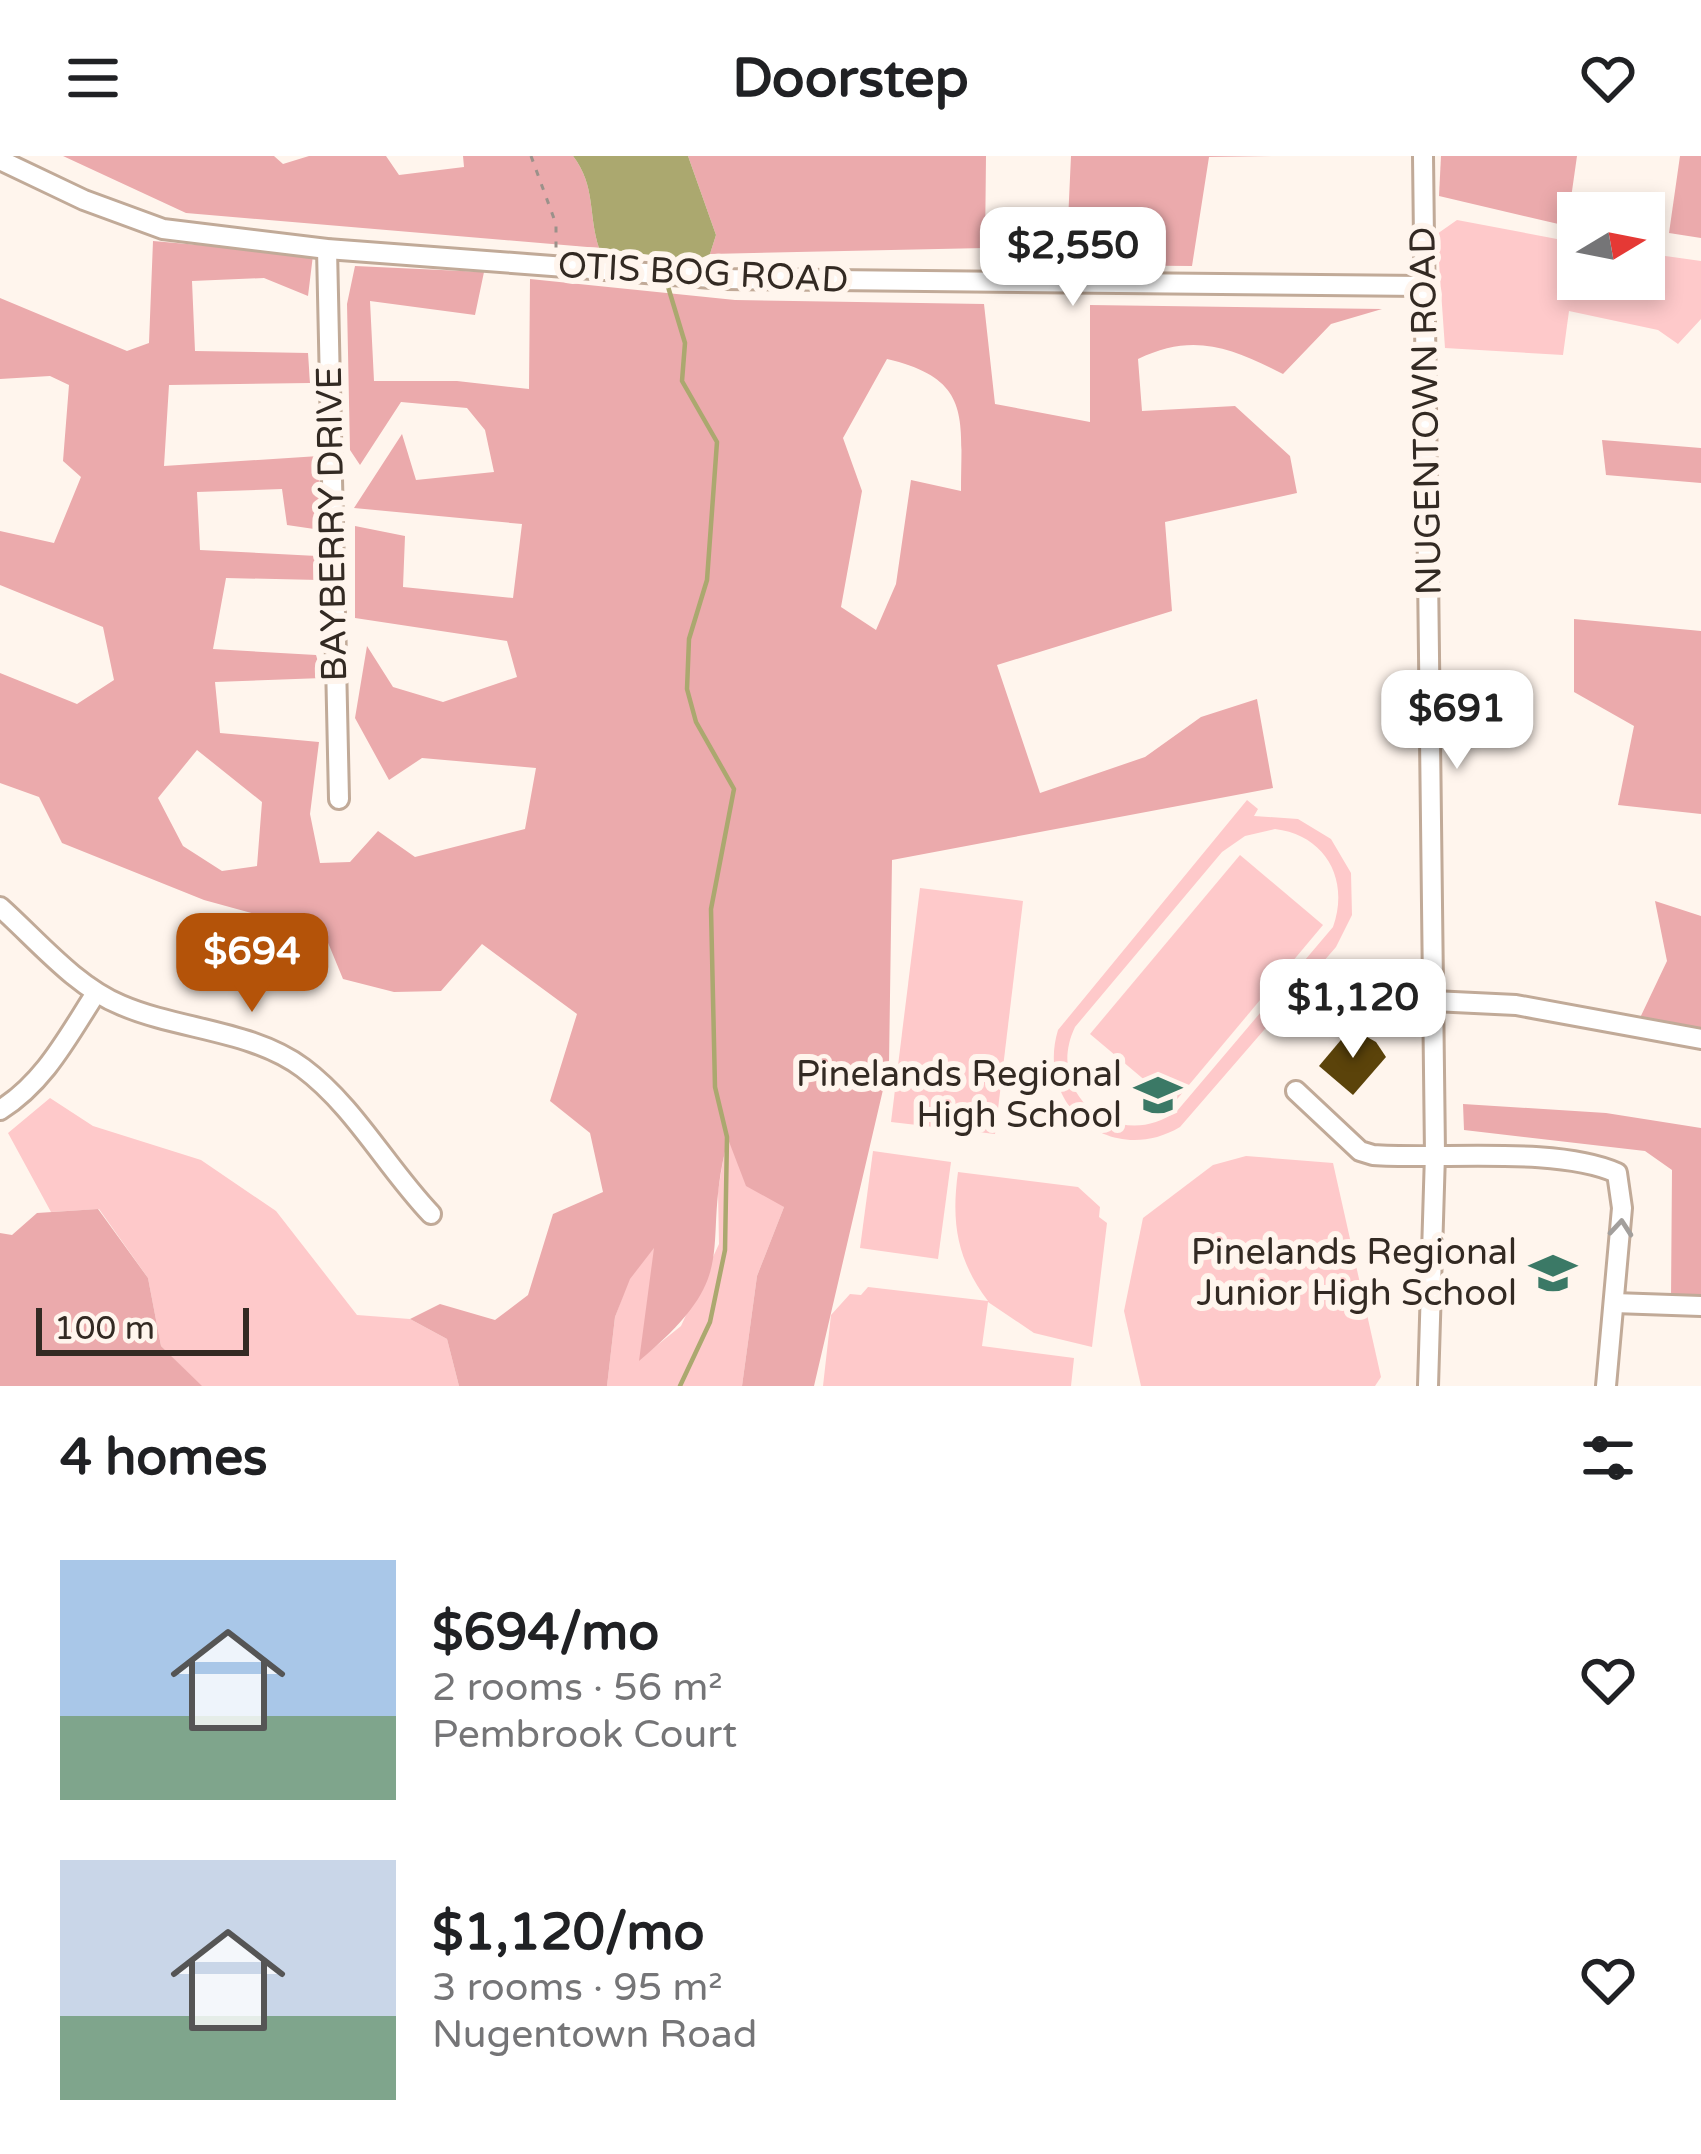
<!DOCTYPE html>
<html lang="en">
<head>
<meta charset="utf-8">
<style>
  :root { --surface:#fff; --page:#f2f2f2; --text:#202124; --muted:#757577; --accent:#b45309 }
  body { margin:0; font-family:"Varela Round",sans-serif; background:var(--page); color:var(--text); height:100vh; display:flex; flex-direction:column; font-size:45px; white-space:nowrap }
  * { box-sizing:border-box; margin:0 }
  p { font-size:39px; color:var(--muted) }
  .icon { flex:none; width:66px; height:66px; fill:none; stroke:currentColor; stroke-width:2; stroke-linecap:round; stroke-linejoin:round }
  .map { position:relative; height:1230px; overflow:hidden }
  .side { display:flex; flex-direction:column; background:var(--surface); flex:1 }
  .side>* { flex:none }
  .needle { width:78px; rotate:80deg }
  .controls { position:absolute; left:1557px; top:36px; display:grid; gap:24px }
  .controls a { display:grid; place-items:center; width:108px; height:108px; border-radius:0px; background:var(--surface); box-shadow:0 6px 18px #0003; font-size:60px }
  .scale { position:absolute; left:36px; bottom:30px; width:213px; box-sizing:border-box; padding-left:12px; border:6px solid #332a23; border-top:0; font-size:33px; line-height:42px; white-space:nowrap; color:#332a23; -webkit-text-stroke:9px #fff5ed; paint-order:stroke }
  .price { position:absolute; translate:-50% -102px; padding:0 27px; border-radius:24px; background:#fff; color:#222; font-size:39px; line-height:78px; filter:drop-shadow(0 3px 6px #0008) }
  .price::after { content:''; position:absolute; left:50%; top:72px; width:36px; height:27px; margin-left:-18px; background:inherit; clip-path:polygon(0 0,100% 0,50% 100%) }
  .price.current { background:var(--accent); color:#fff }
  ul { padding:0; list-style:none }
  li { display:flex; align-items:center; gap:36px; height:300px; padding:0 60px }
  li span { display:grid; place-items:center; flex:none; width:336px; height:240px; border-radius:0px; color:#555 }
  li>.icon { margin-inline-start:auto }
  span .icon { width:144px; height:144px; fill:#fffc; stroke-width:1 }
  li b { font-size:51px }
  h2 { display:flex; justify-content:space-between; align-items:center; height:144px; padding:0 60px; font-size:51px }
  header { display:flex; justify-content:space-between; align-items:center; height:156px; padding:0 60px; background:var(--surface); font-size:54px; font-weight:800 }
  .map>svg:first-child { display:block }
</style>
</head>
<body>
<header><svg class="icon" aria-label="menu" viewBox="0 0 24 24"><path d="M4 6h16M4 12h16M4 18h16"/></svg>Doorstep<svg class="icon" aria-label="heart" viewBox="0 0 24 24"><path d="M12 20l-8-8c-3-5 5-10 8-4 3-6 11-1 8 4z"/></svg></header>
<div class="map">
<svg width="1701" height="1230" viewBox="0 0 1701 1230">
  <rect width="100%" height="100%" fill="#fff5ed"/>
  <g fill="#fec9ca" fill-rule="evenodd">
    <polygon points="1457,64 1578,87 1578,123 1644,123 1644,97 1701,105 1701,163 1678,188 1658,174 1569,155 1563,199 1445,192 1437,78"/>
    <path d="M1247,644L1258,653L1254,660L1298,663L1331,683L1351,717L1352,759L1336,791L1180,971C1111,1012 1035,950 1058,874ZM1275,673C1325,679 1350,723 1333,771L1177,955C1118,998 1043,938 1075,871L1222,696L1245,680Z"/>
    <polygon points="1240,699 1323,769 1173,948 1090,878"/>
    <polygon points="920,732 1023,745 995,978 891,966"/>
    <polygon points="50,942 93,970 201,1004 276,1055 357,1159 410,1163 447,1183 459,1230 201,1230 161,1190 148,1122 99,1053 51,1056 8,977"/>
    <polygon points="727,981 784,1051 757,1120 742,1230 607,1230 615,1161 629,1123 655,1090 640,1203 681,1170 719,1088 718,1035"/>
    <polygon points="873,995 951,1006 938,1103 860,1092"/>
    <polygon points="1246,1000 1333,1007 1381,1221 1375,1230 1141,1230 1124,1155 1143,1062 1213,1009"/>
    <path d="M958,1016L1078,1031L1100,1051L1099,1061L1107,1067L1092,1191L1034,1177L988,1146L982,1190L1074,1202L1071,1230H823L831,1159L850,1138L861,1139L868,1131L988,1145C957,1104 951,1067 958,1016Z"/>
  </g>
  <g fill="#ebaaac" fill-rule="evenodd">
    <path d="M63,0H274L283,8L309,0H386L399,19L464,11L463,0H573C596,30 588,58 599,92L186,57Z"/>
    <polygon points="688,0 986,0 985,92 710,98 716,79"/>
    <polygon points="1071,0 1278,0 1209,1 1192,110 1066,109"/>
    <polygon points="1441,0 1577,0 1567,70 1439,40"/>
    <polygon points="1680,0 1701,0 1701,82 1669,77"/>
    <path d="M153,85L313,99L308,140L264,122L192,125L195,195L308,197L310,227L169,229L164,310L319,300L321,374L287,369L282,333L197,336L200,394L317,400L319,424L226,422L213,493L316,499L323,522L215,526L220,577L319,586L310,658L320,707L350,706L378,675L415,701L525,673L536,612L422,602L389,624L355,562L367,490L393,531L443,546L517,521L507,485L355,462V370L405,380L403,431L513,442L522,368L354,352L402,278L416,324L494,316L485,274L467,252L401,246L360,309L350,294L347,148L355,110L484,116L475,159L370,145L374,225H457L529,233L530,123L735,144L984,148L995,248L1090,266V149L1382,153L1331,168L1283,218C1231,192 1194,176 1138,203L1142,255L1235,250L1290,300L1297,337L1165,366L1172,455L997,509L1040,637L1145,601L1201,561L1257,543L1273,632L892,704L889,908L814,1230H742L757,1120L784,1051L746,1030L728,983C698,1097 748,1114 639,1205L654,1092L630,1123L615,1161L607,1230H459L447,1183L410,1163L440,1148L495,1164L528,1139L553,1058L603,1036L590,977L550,945L577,858L482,788L441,835L394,836L343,823L324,777L204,744L62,687L39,641L0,627V517L77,548L114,524L103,471L0,429V375L54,387L81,321L63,305L69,229L50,220L0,223V142L127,195L149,187ZM887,203C972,223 961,261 961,335L911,324L896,428L876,474L841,451L862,335L843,282ZM197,594L262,646L257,710L222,715L183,690L158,642Z"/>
    <polygon points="1602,284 1701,292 1701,327 1606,319"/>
    <polygon points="1574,463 1701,475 1701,658 1618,649 1634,570 1574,536"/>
    <polygon points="1655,745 1701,760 1701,875 1639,864 1667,805"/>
    <polygon points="1463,948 1606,957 1701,972 1701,1144 1671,1143 1672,1014 1645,995 1464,974"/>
    <polygon points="98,1053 148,1122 161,1190 202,1230 0,1230 0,1077 12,1079 37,1057"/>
  </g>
  <path fill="#aba86f" d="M573,0H688L716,79L710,98L695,105L599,92C588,58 596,30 573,0Z"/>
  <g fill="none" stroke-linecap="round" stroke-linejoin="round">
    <polyline stroke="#aba86f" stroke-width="4.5" points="666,124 685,187 682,225 717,286 707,424 689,483 687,533 696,566 734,633 711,753 715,931 727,981 725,1094 710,1166 680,1230"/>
  </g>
  <polygon fill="#5b430a" points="1351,872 1376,886 1386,901 1353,939 1319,910"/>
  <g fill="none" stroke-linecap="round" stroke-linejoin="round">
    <defs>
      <g id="minor">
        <polyline points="1423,0 1435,998 1428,1230"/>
        <polyline points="0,4 84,44 163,73 327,93 725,123 1422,130"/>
        <polyline points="327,93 339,643"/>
        <path d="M0,751C37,784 75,830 121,849C179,874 252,874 303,912C354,950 387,1012 431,1058"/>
        <polyline points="1433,845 1516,849 1701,883"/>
        <path d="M1296,935L1360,995L1373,999C1441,1004 1556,990 1617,1017L1622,1052L1606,1230"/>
        <path d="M0,954C45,926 68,880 96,837"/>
        <polyline points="1614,1147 1701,1150"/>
      </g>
    </defs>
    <use href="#minor" stroke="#c1aa98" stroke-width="24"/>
    <polyline stroke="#9b918a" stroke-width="3" stroke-dasharray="6 9" stroke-linecap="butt" points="531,0 556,68 556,96"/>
    <use href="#minor" stroke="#fff" stroke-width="18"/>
  </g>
  <defs><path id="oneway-chevron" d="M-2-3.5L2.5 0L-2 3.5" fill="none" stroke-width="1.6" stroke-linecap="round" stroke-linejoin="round" transform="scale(3)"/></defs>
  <use stroke="#a39f9c" href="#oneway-chevron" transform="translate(1621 1072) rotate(-85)"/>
  <defs>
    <symbol id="school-bare" viewBox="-9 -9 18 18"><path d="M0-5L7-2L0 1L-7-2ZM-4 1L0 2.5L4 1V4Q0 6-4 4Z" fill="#3b7966" stroke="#fff5ed" stroke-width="2.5" paint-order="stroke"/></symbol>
  </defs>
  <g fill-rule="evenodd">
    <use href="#school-bare" x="1125" y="906" width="66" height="66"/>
    <use href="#school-bare" x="1520" y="1084" width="66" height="66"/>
  </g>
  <g text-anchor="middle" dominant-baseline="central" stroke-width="12" stroke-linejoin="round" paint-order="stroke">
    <g font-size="36" fill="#332a23" stroke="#fff5ed">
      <text transform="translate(703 117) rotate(3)">OTIS BOG ROAD</text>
      <text transform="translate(1426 255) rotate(-91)">NUGENTOWN ROAD</text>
      <text transform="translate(332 368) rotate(-91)">BAYBERRY DRIVE</text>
    </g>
    <g font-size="36" fill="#332a23" stroke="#fff5ed" text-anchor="end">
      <text x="1122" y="918">Pinelands Regional<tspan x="1122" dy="41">High School</tspan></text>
      <text x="1517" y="1096">Pinelands Regional<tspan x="1517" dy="41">Junior High School</tspan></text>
    </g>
  </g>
</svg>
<div class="controls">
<a><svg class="needle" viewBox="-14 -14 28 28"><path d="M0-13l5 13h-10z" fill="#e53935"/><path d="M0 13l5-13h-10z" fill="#757577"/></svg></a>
</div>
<div class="scale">100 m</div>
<b class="price" style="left:1073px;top:153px">$2,550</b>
<b class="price" style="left:1457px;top:616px">$691</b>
<b class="price current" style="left:252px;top:859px">$694</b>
<b class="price" style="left:1353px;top:905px">$1,120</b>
</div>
<section class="side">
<h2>4 homes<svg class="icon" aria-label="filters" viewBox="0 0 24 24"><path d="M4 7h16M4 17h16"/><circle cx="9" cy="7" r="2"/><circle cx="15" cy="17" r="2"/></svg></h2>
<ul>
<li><span style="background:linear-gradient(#a9c7e8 65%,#7fa58c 0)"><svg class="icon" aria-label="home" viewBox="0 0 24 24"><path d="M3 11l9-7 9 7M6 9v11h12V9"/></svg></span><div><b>$694/mo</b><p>2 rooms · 56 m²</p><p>Pembrook Court</p></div><svg class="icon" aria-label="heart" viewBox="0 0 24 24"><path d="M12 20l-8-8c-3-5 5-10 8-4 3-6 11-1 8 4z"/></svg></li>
<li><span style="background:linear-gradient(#c9d6e8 65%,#7fa58c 0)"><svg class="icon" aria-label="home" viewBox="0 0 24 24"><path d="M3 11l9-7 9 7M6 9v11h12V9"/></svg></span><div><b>$1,120/mo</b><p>3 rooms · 95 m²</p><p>Nugentown Road</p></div><svg class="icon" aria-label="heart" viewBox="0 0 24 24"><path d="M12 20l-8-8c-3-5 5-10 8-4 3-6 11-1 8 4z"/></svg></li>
</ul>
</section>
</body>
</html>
